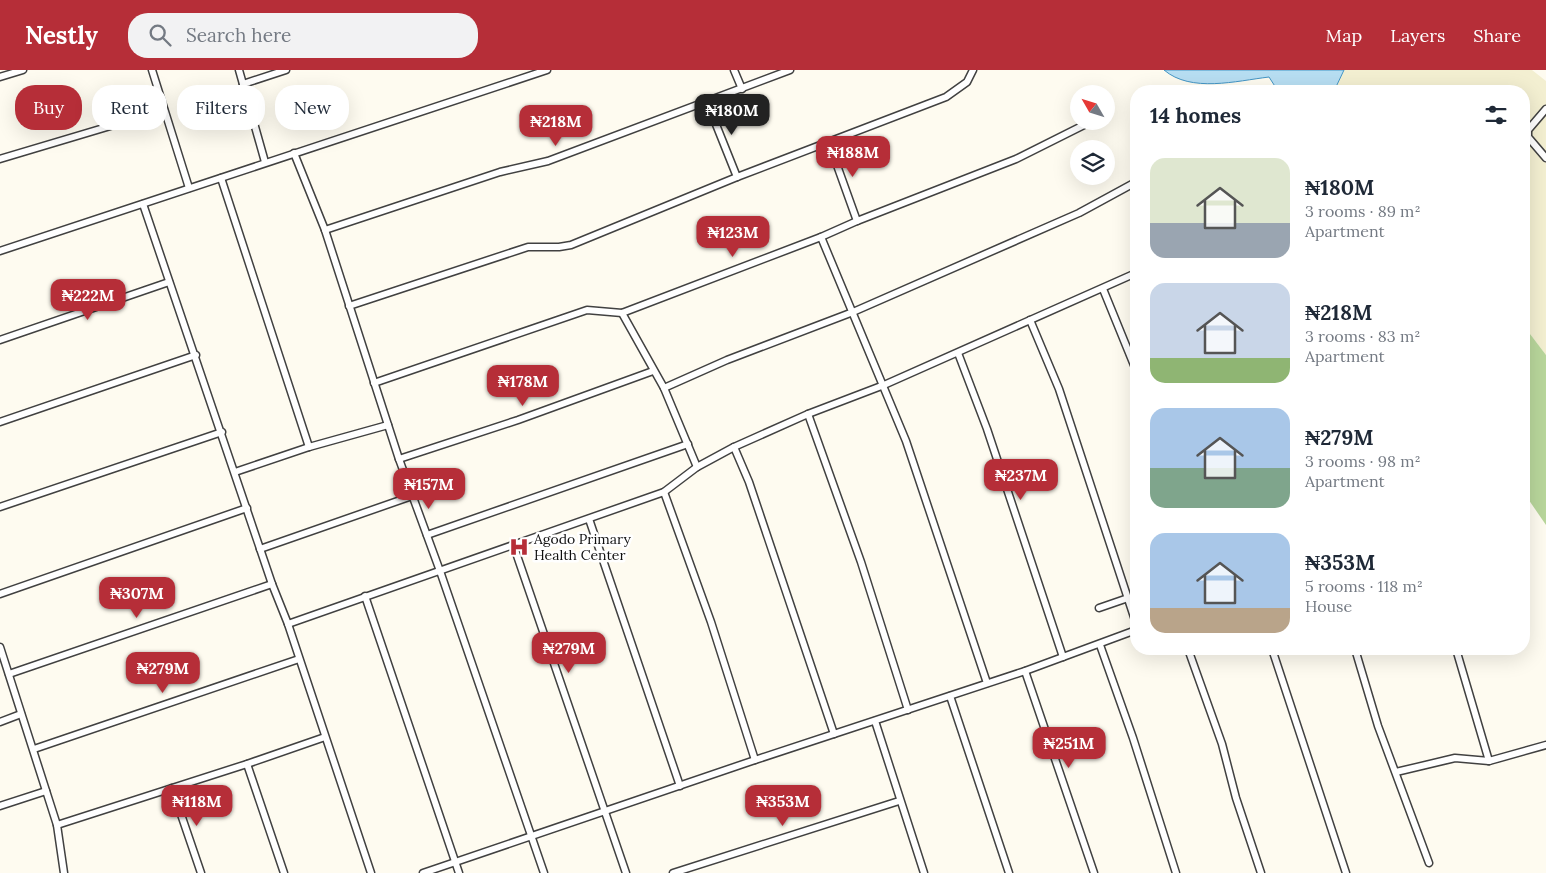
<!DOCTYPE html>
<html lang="en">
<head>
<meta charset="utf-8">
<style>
  :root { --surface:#fff; --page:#f2f2f3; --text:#1f2937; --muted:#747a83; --accent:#b62e38 }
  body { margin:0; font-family:Lora,serif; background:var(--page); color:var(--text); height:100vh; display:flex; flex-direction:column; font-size:19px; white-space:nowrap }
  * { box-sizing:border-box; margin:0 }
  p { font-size:16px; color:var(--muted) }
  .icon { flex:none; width:28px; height:28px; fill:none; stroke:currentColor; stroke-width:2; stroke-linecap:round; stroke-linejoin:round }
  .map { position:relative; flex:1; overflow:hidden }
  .panel { position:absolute; left:1130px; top:15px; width:400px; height:570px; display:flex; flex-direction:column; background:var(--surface); border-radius:20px; box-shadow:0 5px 20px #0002 }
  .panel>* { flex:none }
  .top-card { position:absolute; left:15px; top:15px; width:475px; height:45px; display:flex; gap:10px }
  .needle { width:32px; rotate:309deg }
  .buttons { position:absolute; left:1070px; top:15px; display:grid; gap:10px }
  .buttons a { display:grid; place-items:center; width:45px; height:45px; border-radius:50%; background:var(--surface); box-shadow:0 5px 20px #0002; font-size:25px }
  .price { position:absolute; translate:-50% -42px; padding:0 11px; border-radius:10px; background:var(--accent); color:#fff; font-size:16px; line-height:32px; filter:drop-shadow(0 1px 2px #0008) }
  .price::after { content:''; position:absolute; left:50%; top:30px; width:15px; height:11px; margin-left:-8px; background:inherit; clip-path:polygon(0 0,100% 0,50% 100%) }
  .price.on { background:#222; color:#fff }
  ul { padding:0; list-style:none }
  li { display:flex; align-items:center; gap:15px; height:125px; padding:0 20px }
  li span { display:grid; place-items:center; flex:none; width:140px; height:100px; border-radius:15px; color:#555 }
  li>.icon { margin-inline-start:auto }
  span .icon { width:60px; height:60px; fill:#fffc; stroke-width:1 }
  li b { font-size:21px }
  h2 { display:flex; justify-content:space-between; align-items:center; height:60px; padding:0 20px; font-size:21px }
  .pill { padding:0 18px; border-radius:20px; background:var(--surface); box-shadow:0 5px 20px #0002; font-size:18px; line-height:45px }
  .pill.on { background:var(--accent); color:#fff }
  header { display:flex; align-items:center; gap:30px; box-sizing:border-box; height:70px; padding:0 25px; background:var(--accent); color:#fff }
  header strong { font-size:24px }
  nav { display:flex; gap:28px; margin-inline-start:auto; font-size:18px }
  .search { width:350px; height:45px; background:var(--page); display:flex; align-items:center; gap:12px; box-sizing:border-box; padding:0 18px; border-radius:20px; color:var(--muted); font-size:19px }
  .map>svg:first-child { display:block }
</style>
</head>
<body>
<header>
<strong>Nestly</strong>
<div class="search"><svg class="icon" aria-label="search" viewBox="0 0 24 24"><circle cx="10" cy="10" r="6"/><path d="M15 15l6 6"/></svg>Search here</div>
<nav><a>Map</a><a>Layers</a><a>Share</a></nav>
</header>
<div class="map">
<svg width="1546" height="803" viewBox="0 0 1546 803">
  <rect width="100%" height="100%" fill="#fefbf0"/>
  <polygon fill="#f3efd1" points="1344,0 1532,0 1546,11 1546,285 1524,256 1524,21 1338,21 1335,19"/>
  <polygon fill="#b8d69b" points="1524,256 1546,285 1546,455 1524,423"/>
  <path fill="#b7def2" stroke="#4395c5" d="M1164,0H1344L1335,19L1278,21L1269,7C1236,11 1191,23 1164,0Z"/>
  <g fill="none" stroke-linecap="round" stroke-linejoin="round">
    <defs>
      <g id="minor">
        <polyline points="152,0 189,118"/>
        <polyline points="239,0 265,92"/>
        <polyline points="734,0 742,19"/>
        <polyline points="0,7 23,0"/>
        <polyline points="243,14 286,0"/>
        <polyline points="707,32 737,107"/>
        <polyline points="1546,39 1528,60 1528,67 1546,88"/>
        <polyline points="829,73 857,151"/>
        <polyline points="294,83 325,160 399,389 440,501 544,803"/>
        <polyline points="0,89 164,40"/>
        <polyline points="221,108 309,377"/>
        <polyline points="143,134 272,514 288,554 371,803"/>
        <polyline points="325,160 500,102 548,91 790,0"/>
        <polyline points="821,167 906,371 987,613"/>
        <polyline points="0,181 547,0"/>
        <polyline points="1103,219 1136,300"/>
        <polyline points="349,236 528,177 559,177 571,175 737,107 946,27 967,12 973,0"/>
        <polyline points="622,243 664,318 697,397"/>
        <polyline points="1030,250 1059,319 1136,553"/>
        <polyline points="0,270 169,212"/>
        <polyline points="958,283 987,359 1063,587"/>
        <polyline points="374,313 587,240 622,243 821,167 857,151 1016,89 1092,51"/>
        <polyline points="664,318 727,290 853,242 1079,143 1136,112"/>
        <polyline points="808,344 861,492 908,640"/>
        <polyline points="0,352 196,285"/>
        <polyline points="734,377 749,412 834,664"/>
        <polyline points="399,389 518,350 653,301"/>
        <polyline points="235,402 309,377 388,355"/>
        <polyline points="664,422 711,552 755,690"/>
        <polyline points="0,437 222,362"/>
        <polyline points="589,449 680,716"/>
        <polyline points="427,465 688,374"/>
        <polyline points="513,474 626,803"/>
        <polyline points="260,479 412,426"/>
        <polyline points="0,524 247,438"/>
        <polyline points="365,526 459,803"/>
        <polyline points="1099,538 1128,528"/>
        <polyline points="288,554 664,422 697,397 734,377 808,344 884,315 1136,203"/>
        <polyline points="1100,575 1133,668 1176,803"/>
        <polyline points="0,577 57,755 64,803"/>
        <polyline points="1188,579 1222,674 1236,728 1261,803"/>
        <polyline points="1272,579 1346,803"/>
        <polyline points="1355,579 1378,656 1429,793"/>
        <polyline points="1456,579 1489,691"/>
        <polyline points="1025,601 1094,803"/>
        <polyline points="9,604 272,514"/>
        <polyline points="950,626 1009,803"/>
        <polyline points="875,651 924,803"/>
        <polyline points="0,652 21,644"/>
        <polyline points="34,679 299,589"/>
        <polyline points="247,694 284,803"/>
        <polyline points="1396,702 1455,688 1489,691 1546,675"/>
        <polyline points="172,718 201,803"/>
        <polyline points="0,736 46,721"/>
        <polyline points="57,755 247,694 325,667"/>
        <polyline points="423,803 755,690 1025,601 1136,560"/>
        <polyline points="673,803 899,731"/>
      </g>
    </defs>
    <use href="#minor" stroke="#414141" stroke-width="9"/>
    <use href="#minor" stroke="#fff" stroke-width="6"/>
  </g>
  <defs>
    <symbol id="hospital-bare" viewBox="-9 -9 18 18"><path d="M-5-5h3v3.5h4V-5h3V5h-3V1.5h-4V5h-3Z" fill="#b62e38" stroke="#fff" stroke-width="2.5" paint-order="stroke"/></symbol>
  </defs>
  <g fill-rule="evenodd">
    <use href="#hospital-bare" x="505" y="463" width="28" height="28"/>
  </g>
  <g text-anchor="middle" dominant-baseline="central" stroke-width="5" stroke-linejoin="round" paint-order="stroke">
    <g font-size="14" fill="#0e0e0e" stroke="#fff" text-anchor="start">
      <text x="534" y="469">Agodo Primary<tspan x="534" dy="16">Health Center</tspan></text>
    </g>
  </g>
</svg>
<div class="buttons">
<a><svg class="needle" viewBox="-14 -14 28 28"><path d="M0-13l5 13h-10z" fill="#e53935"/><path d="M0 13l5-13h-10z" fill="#747a83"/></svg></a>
<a><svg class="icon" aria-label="layers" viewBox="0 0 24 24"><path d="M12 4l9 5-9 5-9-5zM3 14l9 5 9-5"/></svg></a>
</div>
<b class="price on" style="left:732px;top:66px">₦180M</b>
<b class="price" style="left:556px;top:77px">₦218M</b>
<b class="price" style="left:853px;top:108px">₦188M</b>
<b class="price" style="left:733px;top:188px">₦123M</b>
<b class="price" style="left:88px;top:251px">₦222M</b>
<b class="price" style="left:523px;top:337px">₦178M</b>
<b class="price" style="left:1021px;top:431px">₦237M</b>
<b class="price" style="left:429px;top:440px">₦157M</b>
<b class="price" style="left:137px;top:549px">₦307M</b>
<b class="price" style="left:569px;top:604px">₦279M</b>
<b class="price" style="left:163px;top:624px">₦279M</b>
<b class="price" style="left:1069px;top:699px">₦251M</b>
<b class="price" style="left:197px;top:757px">₦118M</b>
<b class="price" style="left:783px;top:757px">₦353M</b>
<div class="top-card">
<a class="pill on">Buy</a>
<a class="pill">Rent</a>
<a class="pill">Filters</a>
<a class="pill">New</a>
</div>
<section class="panel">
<h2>14 homes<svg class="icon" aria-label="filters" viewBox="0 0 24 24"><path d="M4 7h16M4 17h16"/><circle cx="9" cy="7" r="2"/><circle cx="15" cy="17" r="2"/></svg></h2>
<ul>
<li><span style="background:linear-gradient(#dfe7d0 65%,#9aa5b1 0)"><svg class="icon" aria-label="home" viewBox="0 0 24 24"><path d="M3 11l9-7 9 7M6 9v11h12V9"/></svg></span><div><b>₦180M</b><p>3 rooms · 89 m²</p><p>Apartment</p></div></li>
<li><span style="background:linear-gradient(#c9d6e8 75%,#8fb573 0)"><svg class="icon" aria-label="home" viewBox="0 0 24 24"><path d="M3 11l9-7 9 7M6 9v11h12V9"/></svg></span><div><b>₦218M</b><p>3 rooms · 83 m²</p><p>Apartment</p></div></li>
<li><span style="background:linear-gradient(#a9c7e8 60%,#7fa58c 0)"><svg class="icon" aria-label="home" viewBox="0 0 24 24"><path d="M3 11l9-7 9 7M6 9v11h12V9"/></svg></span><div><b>₦279M</b><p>3 rooms · 98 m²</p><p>Apartment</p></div></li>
<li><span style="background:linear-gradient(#a9c7e8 75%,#b9a48a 0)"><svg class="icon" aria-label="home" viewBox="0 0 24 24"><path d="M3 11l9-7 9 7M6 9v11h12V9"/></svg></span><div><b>₦353M</b><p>5 rooms · 118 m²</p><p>House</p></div></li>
</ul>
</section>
</div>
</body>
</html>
